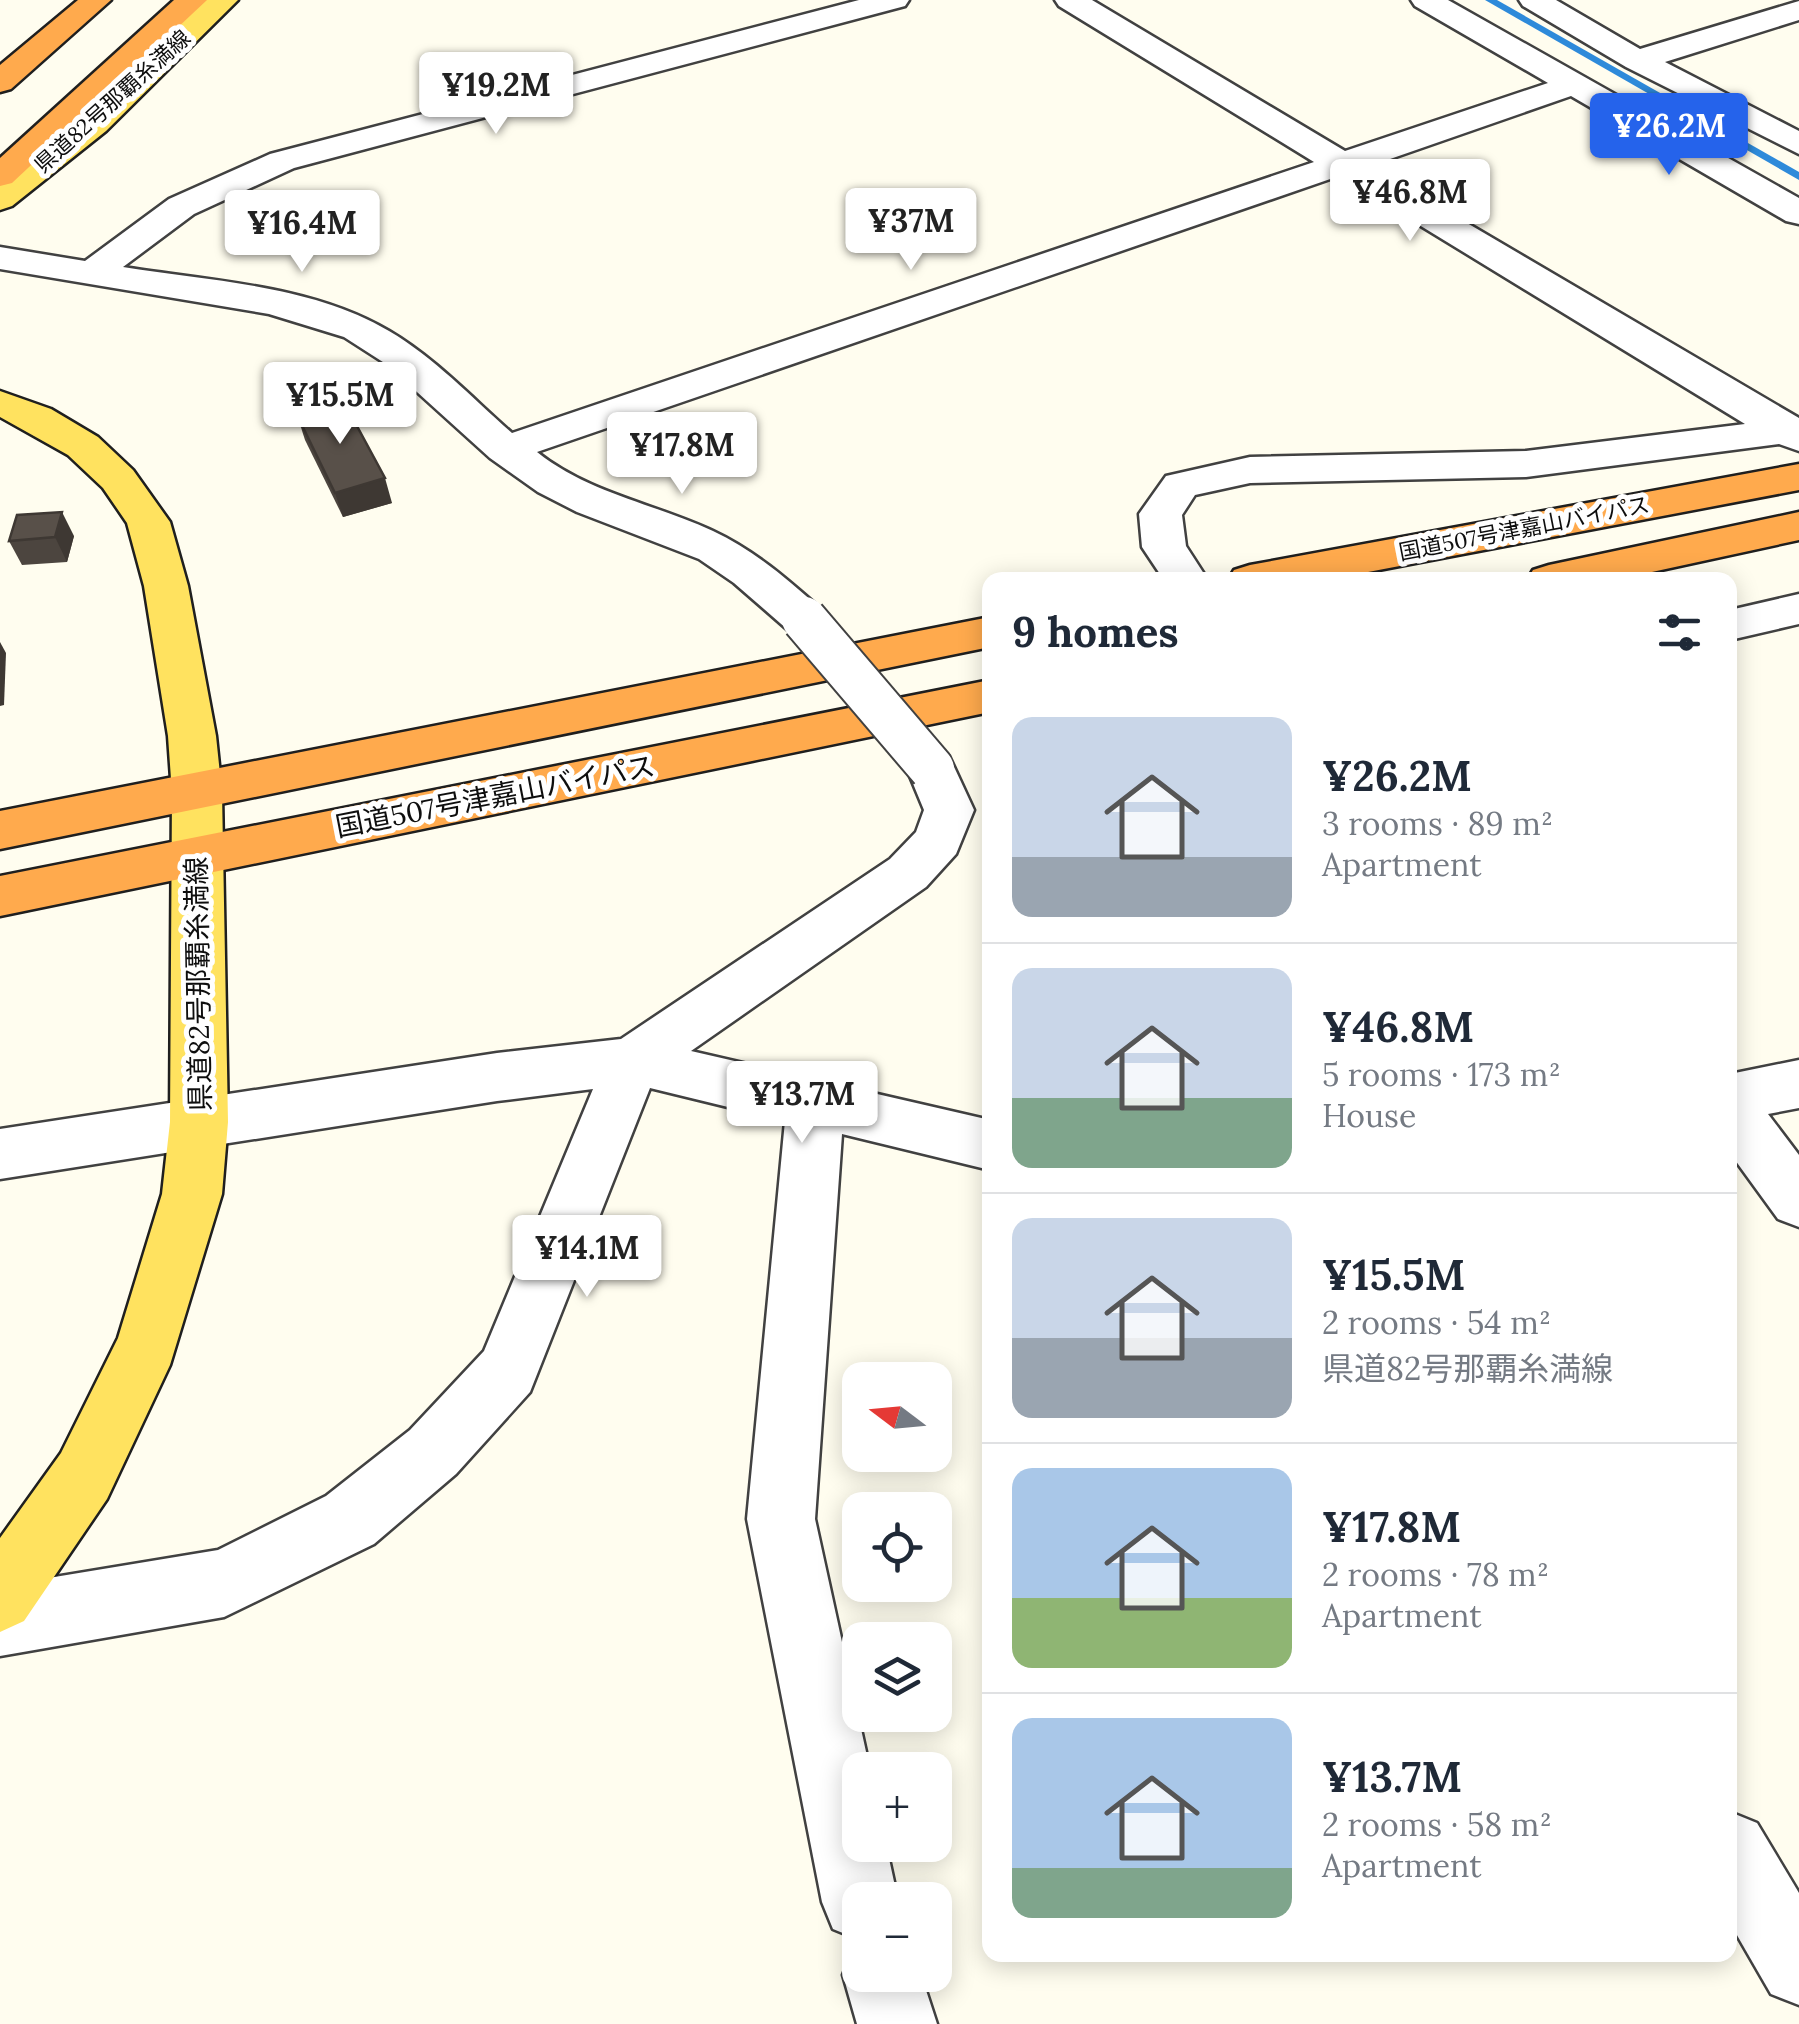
<!DOCTYPE html>
<html lang="en">
<head>
<meta charset="utf-8">
<style>
  :root { --surface:#fff; --page:#f6f6f7; --text:#1f2937; --muted:#747a83; --line:#e0e1e3; --accent:#2563eb }
  body { margin:0; font-family:Lora,"Noto Sans JP",serif; background:var(--page); color:var(--text); height:100vh; display:flex; flex-direction:column; font-size:38px; white-space:nowrap }
  * { box-sizing:border-box; margin:0 }
  p { font-size:32px; color:var(--muted) }
  .icon { flex:none; width:55px; height:55px; fill:none; stroke:currentColor; stroke-width:2; stroke-linecap:round; stroke-linejoin:round }
  .map { position:relative; flex:1; overflow:hidden }
  .side { position:absolute; left:982px; top:572px; width:755px; height:1390px; display:flex; flex-direction:column; background:var(--surface); border-radius:20px; box-shadow:0 5px 25px #0003 }
  .side>* { flex:none }
  .needle { width:65px; rotate:286deg }
  .tools { position:absolute; left:842px; top:1362px; display:grid; gap:20px }
  .tools a { display:grid; place-items:center; width:110px; height:110px; border-radius:20px; background:var(--surface); box-shadow:0 5px 25px #0003; font-size:50px }
  .price { position:absolute; translate:-50% -85px; padding:0 22px; border-radius:10px; background:#fff; color:#222; font-size:32px; line-height:65px; filter:drop-shadow(0 2px 5px #0008) }
  .price::after { content:''; position:absolute; left:50%; top:60px; width:30px; height:22px; margin-left:-15px; background:inherit; clip-path:polygon(0 0,100% 0,50% 100%) }
  .price.active { background:var(--accent); color:#fff }
  ul { padding:0; list-style:none }
  li { display:flex; align-items:center; gap:30px; height:250px; padding:0 30px }
  li+li { border-top:2px solid var(--line) }
  li span { display:grid; place-items:center; flex:none; width:280px; height:200px; border-radius:20px; color:#555 }
  li>.icon { margin-inline-start:auto }
  span .icon { width:120px; height:120px; fill:#fffc; stroke-width:1 }
  li b { font-size:42px }
  h2 { display:flex; justify-content:space-between; align-items:center; height:120px; padding:0 30px; font-size:42px }
  .map>svg:first-child { display:block }
</style>
</head>
<body>
<div class="map">
<svg width="1799" height="2024" viewBox="0 0 1799 2024">
  <rect width="100%" height="100%" fill="#fffdef"/>
  <g fill="none" stroke-linecap="round" stroke-linejoin="round">
    <polygon fill="#2e8ada" fill-rule="evenodd" points="1485,0 1497,0 1799,172 1799,180"/>
    <defs>
      <g id="minor">
        <path d="M859,0H909L905,6L294,168L194,214L123,267C210,281 312,285 389,331C435,358 472,398 512,433L1314,162L1059,6L1055,0H1092L1345,151L1548,83L1415,6L1411,0H1448L1799,198V224L1786,221L1571,96L1370,166L1799,418V451L1779,444L1526,477L1250,483L1195,495L1182,515L1186,546L1208,580H1164L1142,547L1139,514L1166,476L1250,457L1526,451L1745,424L1339,176L537,452C590,494 653,503 713,531C754,550 787,579 820,608L827,619L820,630L804,634L788,630L734,583L699,559L577,512L538,492L490,458L386,364L344,337L269,314L0,269V247L85,261L169,199L270,154Z"/>
        <polygon points="1519,0 1556,0 1640,49 1799,1 1799,20 1665,62 1799,131 1799,154 1626,67 1523,6"/>
        <polygon points="1799,594 1799,624 1730,640 1730,610"/>
        <polygon points="932,751 949,756 974,810 956,854 926,887 691,1051 990,1120 990,1170 842,1134 815,1519 870,1770 860,1770 860,1845 886,1845 898,1900 860,1900 860,1940 833,1929 822,1902 747,1519 785,1121 650,1088 530,1392 456,1474 374,1544 224,1617 0,1656 0,1586 218,1550 326,1496 410,1430 484,1351 593,1089 497,1101 0,1179 0,1129 497,1053 621,1039 890,859 916,832 924,810 907,769 915,756"/>
        <polygon points="1799,1060 1799,1108 1768,1114 1799,1155 1799,1227 1778,1219 1730,1153 1730,1074"/>
        <polygon points="1730,1812 1757,1823 1799,1893 1799,2005 1771,1994 1730,1923"/>
        <polygon points="860,1945 860,1975 921,1975 937,2024 857,2024 843,1975 854,1947"/>
      </g>
      <g id="major">
        <polygon points="205,0 238,0 106,131 12,206 0,210 0,182 82,117"/>
        <polygon points="0,391 51,409 98,437 133,470 170,522 188,586 216,736 222,793 228,1122 222,1194 170,1365 107,1499 24,1621 0,1632 0,1538 61,1453 118,1338 162,1194 170,1122 172,793 168,736 144,586 127,523 103,488 68,455 0,417"/>
      </g>
      <g id="highway">
        <polygon points="78,0 111,0 11,89 0,92 0,65"/>
        <polygon points="174,0 207,0 12,183 0,186 0,158"/>
        <polygon points="1799,464 1799,490 1326,580 1228,580 1234,570 1250,565"/>
        <polygon points="1799,512 1799,540 1615,580 1527,580 1533,570 1549,565"/>
        <polygon points="990,617 990,647 0,849 0,811"/>
        <polygon points="990,680 990,712 0,916 0,876"/>
      </g>
    </defs>
    <use href="#minor" stroke="#414141" stroke-width="5"/>
    <use href="#major" stroke="#1f1f1f" stroke-width="5"/>
    <use href="#highway" stroke="#1f1f1f" stroke-width="5"/>
    <use href="#minor" fill="#fff" fill-rule="evenodd"/>
    <use href="#major" fill="#ffe25f" fill-rule="evenodd"/>
    <use href="#highway" fill="#ffaa4d" fill-rule="evenodd"/>
    <defs>
      <polyline id="minor-bridge" points="804,619 932,769"/>
    </defs>
    <use href="#minor-bridge" stroke="#414141" stroke-width="48" stroke-linecap="butt"/>
    <use href="#minor-bridge" stroke="#fff" stroke-width="44"/>
  </g>
  <g fill="#4c453f">
    <polygon points="297,415 392,503 343,517 305,440"/>
    <polygon points="74,536 67,562 22,565 9,541"/>
  </g>
  <g fill="#3e3833">
    <polygon points="385,478 392,503 343,517 335,493"/>
    <polygon points="62,512 74,536 67,562 55,537"/>
    <polygon points="0,642 6,653 4,705 0,706"/>
  </g>
  <g fill="#585049" stroke="#3e3833" stroke-width="2.5">
    <polygon points="344,402 385,478 335,493 297,415"/>
    <polygon points="62,512 55,537 9,541 17,515"/>
  </g>
  <g text-anchor="middle" dominant-baseline="central" stroke-width="10" stroke-linejoin="round" paint-order="stroke">
    <g font-size="22" fill="#0e0e0e" stroke="#fff">
      <text transform="translate(112 101) rotate(-42)">県道82号那覇糸満線</text>
      <text transform="translate(1524 528) rotate(-11)">国道507号津嘉山バイパス</text>
    </g>
    <g font-size="28" fill="#0e0e0e" stroke="#fff">
      <text transform="translate(495 796) rotate(-11)">国道507号津嘉山バイパス</text>
      <text transform="translate(198 984) rotate(-91)">県道82号那覇糸満線</text>
    </g>
  </g>
</svg>
<div class="tools">
<a><svg class="needle" viewBox="-14 -14 28 28"><path d="M0-13l5 13h-10z" fill="#e53935"/><path d="M0 13l5-13h-10z" fill="#747a83"/></svg></a>
<a><svg class="icon" aria-label="locate" viewBox="0 0 24 24"><circle cx="12" cy="12" r="6"/><path d="M12 2v4M12 18v4M2 12h4M18 12h4"/></svg></a>
<a><svg class="icon" aria-label="layers" viewBox="0 0 24 24"><path d="M12 4l9 5-9 5-9-5zM3 14l9 5 9-5"/></svg></a>
<a>+</a>
<a>−</a>
</div>
<b class="price" style="left:496px;top:137px">¥19.2M</b>
<b class="price active" style="left:1669px;top:178px">¥26.2M</b>
<b class="price" style="left:1410px;top:244px">¥46.8M</b>
<b class="price" style="left:911px;top:273px">¥37M</b>
<b class="price" style="left:302px;top:275px">¥16.4M</b>
<b class="price" style="left:340px;top:447px">¥15.5M</b>
<b class="price" style="left:682px;top:497px">¥17.8M</b>
<b class="price" style="left:802px;top:1146px">¥13.7M</b>
<b class="price" style="left:587px;top:1300px">¥14.1M</b>
<section class="side">
<h2>9 homes<svg class="icon" aria-label="filters" viewBox="0 0 24 24"><path d="M4 7h16M4 17h16"/><circle cx="9" cy="7" r="2"/><circle cx="15" cy="17" r="2"/></svg></h2>
<ul>
<li><span style="background:linear-gradient(#c9d6e8 70%,#9aa5b1 0)"><svg class="icon" aria-label="home" viewBox="0 0 24 24"><path d="M3 11l9-7 9 7M6 9v11h12V9"/></svg></span><div><b>¥26.2M</b><p>3 rooms · 89 m²</p><p>Apartment</p></div></li>
<li><span style="background:linear-gradient(#c9d6e8 65%,#7fa58c 0)"><svg class="icon" aria-label="home" viewBox="0 0 24 24"><path d="M3 11l9-7 9 7M6 9v11h12V9"/></svg></span><div><b>¥46.8M</b><p>5 rooms · 173 m²</p><p>House</p></div></li>
<li><span style="background:linear-gradient(#c9d6e8 60%,#9aa5b1 0)"><svg class="icon" aria-label="home" viewBox="0 0 24 24"><path d="M3 11l9-7 9 7M6 9v11h12V9"/></svg></span><div><b>¥15.5M</b><p>2 rooms · 54 m²</p><p>県道82号那覇糸満線</p></div></li>
<li><span style="background:linear-gradient(#a9c7e8 65%,#8fb573 0)"><svg class="icon" aria-label="home" viewBox="0 0 24 24"><path d="M3 11l9-7 9 7M6 9v11h12V9"/></svg></span><div><b>¥17.8M</b><p>2 rooms · 78 m²</p><p>Apartment</p></div></li>
<li><span style="background:linear-gradient(#a9c7e8 75%,#7fa58c 0)"><svg class="icon" aria-label="home" viewBox="0 0 24 24"><path d="M3 11l9-7 9 7M6 9v11h12V9"/></svg></span><div><b>¥13.7M</b><p>2 rooms · 58 m²</p><p>Apartment</p></div></li>
</ul>
</section>
</div>
</body>
</html>
